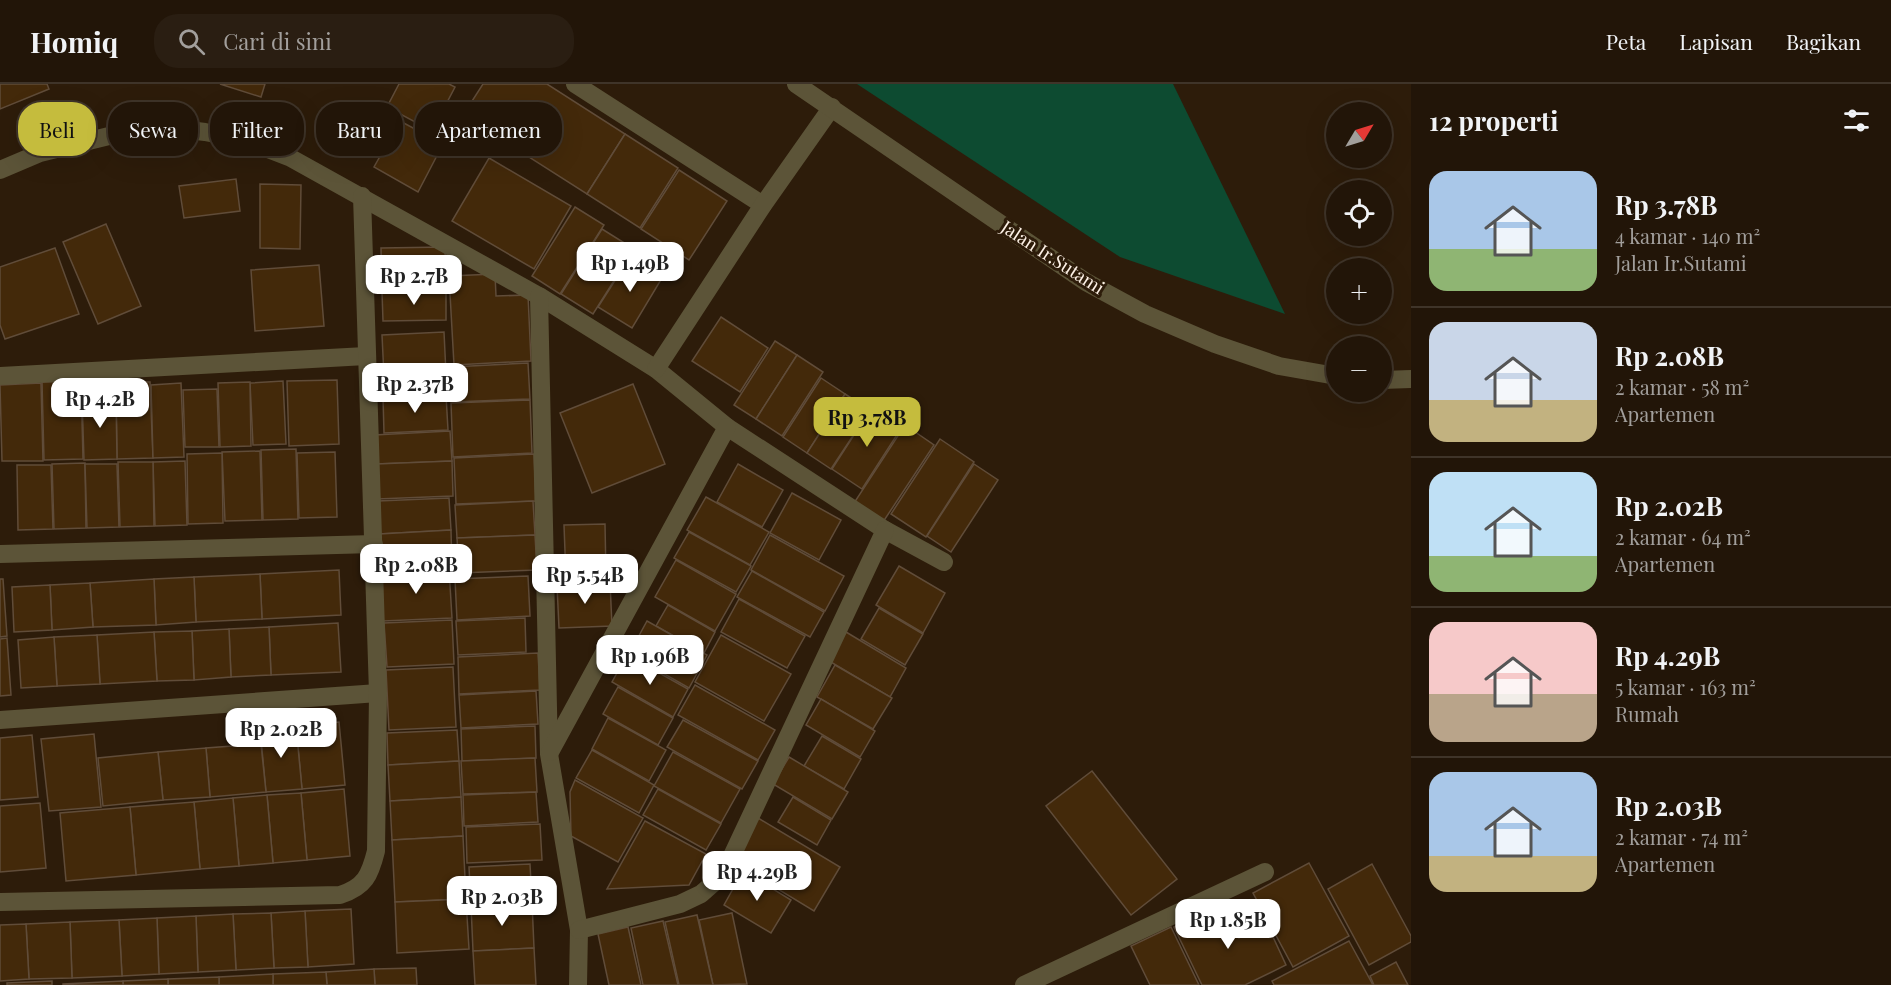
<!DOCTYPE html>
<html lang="id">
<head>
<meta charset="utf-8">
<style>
  :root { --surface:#221508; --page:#2a1e12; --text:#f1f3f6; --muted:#a29f9c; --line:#3f3429; --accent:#c5bc3d }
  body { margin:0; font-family:"Playfair Display",serif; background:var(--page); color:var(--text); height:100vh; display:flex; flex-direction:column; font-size:22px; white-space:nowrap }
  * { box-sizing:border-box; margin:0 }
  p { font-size:20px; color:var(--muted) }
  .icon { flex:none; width:33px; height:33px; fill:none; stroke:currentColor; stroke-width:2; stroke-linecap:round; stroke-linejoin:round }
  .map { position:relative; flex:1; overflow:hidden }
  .panel { display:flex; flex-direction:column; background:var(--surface); width:480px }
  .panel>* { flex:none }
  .guide { position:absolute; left:18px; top:18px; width:570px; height:54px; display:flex; gap:12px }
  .needle { width:39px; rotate:52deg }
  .fabs { position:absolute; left:1326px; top:18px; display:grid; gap:12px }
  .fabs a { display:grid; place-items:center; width:66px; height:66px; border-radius:50%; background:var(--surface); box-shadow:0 6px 24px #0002,0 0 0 2px var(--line); font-size:30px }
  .price { position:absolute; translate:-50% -51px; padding:0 14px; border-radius:12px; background:#fff; color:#222; font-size:20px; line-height:39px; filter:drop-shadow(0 2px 3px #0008) }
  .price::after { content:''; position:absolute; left:50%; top:36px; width:18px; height:14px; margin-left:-9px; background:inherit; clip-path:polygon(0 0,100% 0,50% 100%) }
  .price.on { background:var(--accent); color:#111 }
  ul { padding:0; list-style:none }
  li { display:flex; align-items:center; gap:18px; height:150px; padding:0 18px }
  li+li { border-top:2px solid var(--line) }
  li span { display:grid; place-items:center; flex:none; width:168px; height:120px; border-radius:18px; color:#555 }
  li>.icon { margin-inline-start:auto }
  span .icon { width:72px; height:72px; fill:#fffc; stroke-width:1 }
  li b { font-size:26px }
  h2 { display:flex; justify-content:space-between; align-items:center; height:72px; padding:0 18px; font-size:26px }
  .chip { padding:0 21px; border-radius:24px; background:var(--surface); box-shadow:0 6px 24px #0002,0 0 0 2px var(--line); font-size:21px; line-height:54px }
  .chip.on { background:var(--accent); color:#111 }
  header { display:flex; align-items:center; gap:36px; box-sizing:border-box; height:84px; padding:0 30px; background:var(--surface); border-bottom:2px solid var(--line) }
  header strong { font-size:28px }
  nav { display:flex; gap:33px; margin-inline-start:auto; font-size:21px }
  .search { width:420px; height:54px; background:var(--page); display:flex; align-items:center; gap:15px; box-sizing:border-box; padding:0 21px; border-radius:24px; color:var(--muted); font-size:22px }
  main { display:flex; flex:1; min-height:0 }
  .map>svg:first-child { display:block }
</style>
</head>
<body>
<header>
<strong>Homiq</strong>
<div class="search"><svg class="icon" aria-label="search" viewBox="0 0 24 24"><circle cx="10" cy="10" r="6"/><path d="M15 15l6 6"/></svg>Cari di sini</div>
<nav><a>Peta</a><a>Lapisan</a><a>Bagikan</a></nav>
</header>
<main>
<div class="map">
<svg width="1411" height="901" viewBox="0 0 1411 901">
  <rect width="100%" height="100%" fill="#2d1c0a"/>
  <polygon fill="#0d4b31" points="857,0 1173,0 1285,230 1120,173"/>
  <g fill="#43290a" stroke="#604c39" stroke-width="1.5">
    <polygon points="0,0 47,0 49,5 0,25"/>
    <polygon points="220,0 265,0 261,13"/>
    <polygon points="399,0 449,0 455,3 432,47 387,23"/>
    <polygon points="483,0 547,0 625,50 587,110 463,31"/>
    <polygon points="400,37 443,60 418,108 374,83"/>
    <polygon points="625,50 678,84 640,144 587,110"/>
    <polygon points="489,74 571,122 534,185 452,137"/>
    <polygon points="679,86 727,117 689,176 641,145"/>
    <polygon points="236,95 240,127 184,134 179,102"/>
    <polygon points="260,100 301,101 300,165 260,164"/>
    <polygon points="575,123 604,141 560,210 532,192"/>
    <polygon points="106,140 141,222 98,240 63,158"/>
    <polygon points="602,145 634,165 593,230 561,210"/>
    <polygon points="445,163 446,207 382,208 381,164"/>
    <polygon points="55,164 79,230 5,255 0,241 0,183"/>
    <polygon points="630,173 662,194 632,244 598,223"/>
    <polygon points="319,181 324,242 255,247 251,186"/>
    <polygon points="495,190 496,212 528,211 531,277 454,281 449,192"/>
    <polygon points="446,207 446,236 383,237 382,208"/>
    <polygon points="721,233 768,264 740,308 692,277"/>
    <polygon points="444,248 447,311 385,313 382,251"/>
    <polygon points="775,257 797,271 756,335 734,321"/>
    <polygon points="797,271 823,288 782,352 756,335"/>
    <polygon points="528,279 530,315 453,318 451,283"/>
    <polygon points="821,294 845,310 807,369 783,353"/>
    <polygon points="337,296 339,360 289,362 287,297"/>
    <polygon points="81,297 83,375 44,376 42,298"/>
    <polygon points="283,297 286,360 253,361 250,299"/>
    <polygon points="116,298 150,298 153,374 117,375"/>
    <polygon points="250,298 251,362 220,363 218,299"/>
    <polygon points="41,299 43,377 2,377 0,301"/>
    <polygon points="181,299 184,373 153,374 151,301"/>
    <polygon points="633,300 665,380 592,409 560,329"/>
    <polygon points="217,305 219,363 185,363 183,306"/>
    <polygon points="845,310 870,326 831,385 807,369"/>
    <polygon points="446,311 448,346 384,349 383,313"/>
    <polygon points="82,314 116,314 117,375 84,376"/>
    <polygon points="530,316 532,369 453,373 451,319"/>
    <polygon points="872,323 902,343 862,405 832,385"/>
    <polygon points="905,341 934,361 883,438 854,419"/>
    <polygon points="450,347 452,377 376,380 374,351"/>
    <polygon points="940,355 974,378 926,453 891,430"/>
    <polygon points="296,365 298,435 263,436 261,366"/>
    <polygon points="260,367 262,436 225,437 222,368"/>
    <polygon points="335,368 337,433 299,434 297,369"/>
    <polygon points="222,369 223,439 188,440 187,370"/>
    <polygon points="534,370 536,417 456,420 454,374"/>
    <polygon points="185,377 187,441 155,442 153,378"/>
    <polygon points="452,377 453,412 377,415 376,380"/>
    <polygon points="118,378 153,378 154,442 120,443"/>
    <polygon points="85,379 86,444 54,445 52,380"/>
    <polygon points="85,380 117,380 119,443 87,444"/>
    <polygon points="738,380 783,406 762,443 717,418"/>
    <polygon points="974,380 998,396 951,468 927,452"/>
    <polygon points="17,381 51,381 53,445 18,446"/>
    <polygon points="792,409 841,436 819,476 770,449"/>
    <polygon points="706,413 769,448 750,481 687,446"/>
    <polygon points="449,414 451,446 379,450 378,417"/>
    <polygon points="533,417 535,451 457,454 455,421"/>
    <polygon points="605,440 606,492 566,494 564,441"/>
    <polygon points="451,446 452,484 381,487 379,450"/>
    <polygon points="689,448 751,482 736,508 674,474"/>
    <polygon points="535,451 537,486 459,489 457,454"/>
    <polygon points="770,451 844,492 825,527 751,486"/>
    <polygon points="676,476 736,510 715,547 655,513"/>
    <polygon points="899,482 945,509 923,549 876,521"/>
    <polygon points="449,485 452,534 383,537 380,488"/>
    <polygon points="339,486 341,531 262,535 260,490"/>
    <polygon points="752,487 824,528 810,553 737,513"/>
    <polygon points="260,490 262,535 196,538 194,493"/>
    <polygon points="528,492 530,532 457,536 455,495"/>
    <polygon points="194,493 196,538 156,541 154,495"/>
    <polygon points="0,495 3,495 7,552 0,553"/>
    <polygon points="154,495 156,541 93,543 90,499"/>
    <polygon points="610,498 612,542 559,544 557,501"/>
    <polygon points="90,499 93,543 52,546 50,501"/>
    <polygon points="50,501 52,546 14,548 12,503"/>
    <polygon points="739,515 805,552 787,584 721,548"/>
    <polygon points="668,521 715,548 704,569 656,542"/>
    <polygon points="879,524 923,550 905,581 861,555"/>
    <polygon points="525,534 526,568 458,571 456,537"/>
    <polygon points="452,536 454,580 387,583 384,539"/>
    <polygon points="647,537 707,571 689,604 629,570"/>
    <polygon points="338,539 341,588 271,591 269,543"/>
    <polygon points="269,543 271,591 231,593 229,545"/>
    <polygon points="229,545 231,593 194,596 192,547"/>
    <polygon points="192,547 194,596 157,597 154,548"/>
    <polygon points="154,548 157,597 100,600 97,551"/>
    <polygon points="846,548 906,584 890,613 829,577"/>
    <polygon points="97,551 100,600 57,602 54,553"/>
    <polygon points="721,551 791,590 764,637 695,598"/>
    <polygon points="54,553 57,602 21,604 18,556"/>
    <polygon points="7,554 11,611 0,612 0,555"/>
    <polygon points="538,569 540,606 459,610 458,573"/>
    <polygon points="627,571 688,605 673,633 612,598"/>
    <polygon points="835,581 892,614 873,645 817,613"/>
    <polygon points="453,583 456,643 389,646 386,586"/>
    <polygon points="695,601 775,646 758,676 678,631"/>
    <polygon points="618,603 673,634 658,661 603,630"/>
    <polygon points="536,607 538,640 461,644 459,611"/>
    <polygon points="821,615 875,647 860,673 806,641"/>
    <polygon points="608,634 666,666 649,697 592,665"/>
    <polygon points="683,636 758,677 742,705 667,663"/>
    <polygon points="339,638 345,701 302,705 296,642"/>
    <polygon points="296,642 302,705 266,708 260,645"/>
    <polygon points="535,642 536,674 462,677 461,645"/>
    <polygon points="457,646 459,677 388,681 387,649"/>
    <polygon points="94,650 101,723 49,727 41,655"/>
    <polygon points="32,651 38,713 0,716 0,654"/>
    <polygon points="822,652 861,675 844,705 804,682"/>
    <polygon points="261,660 266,708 210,713 206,664"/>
    <polygon points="206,664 210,713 163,716 158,668"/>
    <polygon points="592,666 654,701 639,729 576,694"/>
    <polygon points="158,668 163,716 103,722 98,674"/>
    <polygon points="673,668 740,705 721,739 654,702"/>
    <polygon points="789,673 848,708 832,735 773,700"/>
    <polygon points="535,674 537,708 463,710 461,677"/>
    <polygon points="459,677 461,713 390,717 388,681"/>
    <polygon points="1092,687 1177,795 1131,831 1046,722"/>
    <polygon points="575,696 643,734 618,778 571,752 570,708"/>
    <polygon points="344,705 350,772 307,776 301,709"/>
    <polygon points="658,705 721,740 706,766 643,731"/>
    <polygon points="536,708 538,738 464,742 463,711"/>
    <polygon points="301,709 307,776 273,779 267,711"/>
    <polygon points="267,711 273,779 239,782 233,714"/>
    <polygon points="461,713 463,752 392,756 390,717"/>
    <polygon points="793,713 831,736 817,761 778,738"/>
    <polygon points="233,714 239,782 200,785 194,718"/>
    <polygon points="194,718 200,785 136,791 130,723"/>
    <polygon points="40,719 46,784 0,788 0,722"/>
    <polygon points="130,723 136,791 66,797 60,729"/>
    <polygon points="758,734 840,783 814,827 732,777"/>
    <polygon points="645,737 706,770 689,801 607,805"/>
    <polygon points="540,740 542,776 467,779 466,743"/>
    <polygon points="463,752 466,815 395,818 392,756"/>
    <polygon points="1309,779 1349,852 1293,883 1253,809"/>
    <polygon points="530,780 532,818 471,821 469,783"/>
    <polygon points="1372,780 1411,852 1411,858 1369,881 1328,805"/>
    <polygon points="743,787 791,816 771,849 724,821"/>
    <polygon points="466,815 469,865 397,869 395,818"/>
    <polygon points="532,818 534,864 473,867 471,821"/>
    <polygon points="1222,821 1239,854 1267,840 1286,881 1245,901 1202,901 1174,843"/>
    <polygon points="351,825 354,880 308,883 305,827"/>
    <polygon points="305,827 308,883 274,884 271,829"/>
    <polygon points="271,829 274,884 236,886 233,830"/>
    <polygon points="732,829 747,900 713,901 699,836"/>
    <polygon points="233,830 236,886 198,888 196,832"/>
    <polygon points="697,831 713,901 679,901 665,838"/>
    <polygon points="196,832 198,888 159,890 157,834"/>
    <polygon points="157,834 159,890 122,892 119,836"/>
    <polygon points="119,836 122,892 72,894 70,838"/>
    <polygon points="663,837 678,901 643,901 631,844"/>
    <polygon points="70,838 72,894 29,895 26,840"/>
    <polygon points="26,840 29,895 0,897 0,841"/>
    <polygon points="628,843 641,901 609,901 598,850"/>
    <polygon points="1171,843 1199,901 1150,901 1131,862"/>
    <polygon points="1349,857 1373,901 1274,901 1272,897"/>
    <polygon points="534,864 536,901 475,901 473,867"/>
    <polygon points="1396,878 1408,901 1374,901 1370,892"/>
    <polygon points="416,884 417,901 375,901 374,885"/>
    <polygon points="374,885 375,901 327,901 326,888"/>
    <polygon points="326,888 327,901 273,901 273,890"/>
    <polygon points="273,890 273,901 219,901 219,893"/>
    <polygon points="219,893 219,901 168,901 168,895"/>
    <polygon points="168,895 168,901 123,901 123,897"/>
    <polygon points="52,897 52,901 7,901 7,899"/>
    <polygon points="123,897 123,901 63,901 63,900"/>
  </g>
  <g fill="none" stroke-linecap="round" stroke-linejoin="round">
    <g stroke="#5c5438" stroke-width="18">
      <polyline points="575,0 763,121"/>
      <polyline points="0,86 40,69 113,51 164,43 205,48 245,56 289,73 539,212 656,285 727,343 885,446 944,478"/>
      <polyline points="539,212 549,670 579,846 578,901"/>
      <polyline points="656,285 763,121 832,23"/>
      <polyline points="0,292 366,272"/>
      <polyline points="0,470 374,460"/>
      <polyline points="0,636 378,609"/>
      <polyline points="550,668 727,343"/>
      <path d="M0,818L340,811C365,803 370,791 376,767L378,609L362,112"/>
      <polyline points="579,846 680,820 701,810 718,795 731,774 885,446"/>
      <polyline points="1024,901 1265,788"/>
    </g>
    <g stroke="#5c5438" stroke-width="18">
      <polyline points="796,0 1086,198 1145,230 1215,260 1279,282 1336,292"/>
      <polyline points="1382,296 1411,295"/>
    </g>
  </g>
  <g text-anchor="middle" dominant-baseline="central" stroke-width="6" stroke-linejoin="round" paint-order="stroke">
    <g font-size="18" fill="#fdf1e6" stroke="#2d1c0a">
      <text transform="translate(1053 173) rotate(33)">Jalan Ir.Sutami</text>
    </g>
  </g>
</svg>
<div class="fabs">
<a><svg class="needle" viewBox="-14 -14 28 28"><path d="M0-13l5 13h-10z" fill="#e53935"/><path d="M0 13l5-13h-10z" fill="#a29f9c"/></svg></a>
<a><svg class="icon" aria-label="locate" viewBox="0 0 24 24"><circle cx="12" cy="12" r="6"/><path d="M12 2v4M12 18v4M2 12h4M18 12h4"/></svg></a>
<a>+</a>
<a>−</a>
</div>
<b class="price" style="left:630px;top:209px">Rp 1.49B</b>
<b class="price" style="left:414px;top:222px">Rp 2.7B</b>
<b class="price" style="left:415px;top:330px">Rp 2.37B</b>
<b class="price" style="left:100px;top:345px">Rp 4.2B</b>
<b class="price on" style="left:867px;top:364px">Rp 3.78B</b>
<b class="price" style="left:416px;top:511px">Rp 2.08B</b>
<b class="price" style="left:585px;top:521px">Rp 5.54B</b>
<b class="price" style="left:650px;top:602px">Rp 1.96B</b>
<b class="price" style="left:281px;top:675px">Rp 2.02B</b>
<b class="price" style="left:757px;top:818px">Rp 4.29B</b>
<b class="price" style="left:502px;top:843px">Rp 2.03B</b>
<b class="price" style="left:1228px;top:866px">Rp 1.85B</b>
<div class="guide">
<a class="chip on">Beli</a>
<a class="chip">Sewa</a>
<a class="chip">Filter</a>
<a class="chip">Baru</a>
<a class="chip">Apartemen</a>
</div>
</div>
<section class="panel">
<h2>12 properti<svg class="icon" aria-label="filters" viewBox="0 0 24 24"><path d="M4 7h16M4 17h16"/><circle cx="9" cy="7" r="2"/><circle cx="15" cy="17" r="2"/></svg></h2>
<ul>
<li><span style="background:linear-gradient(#a9c7e8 65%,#8fb573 0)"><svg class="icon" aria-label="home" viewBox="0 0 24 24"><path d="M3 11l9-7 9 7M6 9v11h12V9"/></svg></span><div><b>Rp 3.78B</b><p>4 kamar · 140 m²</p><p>Jalan Ir.Sutami</p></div></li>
<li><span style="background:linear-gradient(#c9d6e8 65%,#c2b280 0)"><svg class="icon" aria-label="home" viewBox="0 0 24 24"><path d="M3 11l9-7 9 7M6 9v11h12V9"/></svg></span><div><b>Rp 2.08B</b><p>2 kamar · 58 m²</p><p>Apartemen</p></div></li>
<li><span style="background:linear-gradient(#bfe0f5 70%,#8fb573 0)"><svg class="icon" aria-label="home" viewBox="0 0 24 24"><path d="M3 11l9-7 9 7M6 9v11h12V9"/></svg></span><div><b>Rp 2.02B</b><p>2 kamar · 64 m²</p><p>Apartemen</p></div></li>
<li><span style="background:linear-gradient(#f6c9c9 60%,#b9a48a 0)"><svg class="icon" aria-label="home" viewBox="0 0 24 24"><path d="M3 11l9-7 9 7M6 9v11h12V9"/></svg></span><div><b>Rp 4.29B</b><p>5 kamar · 163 m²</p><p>Rumah</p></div></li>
<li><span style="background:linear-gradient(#a9c7e8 70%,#c2b280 0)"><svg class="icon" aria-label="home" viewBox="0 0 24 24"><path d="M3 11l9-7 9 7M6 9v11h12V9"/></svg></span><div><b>Rp 2.03B</b><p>2 kamar · 74 m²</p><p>Apartemen</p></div></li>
</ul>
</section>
</main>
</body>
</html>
